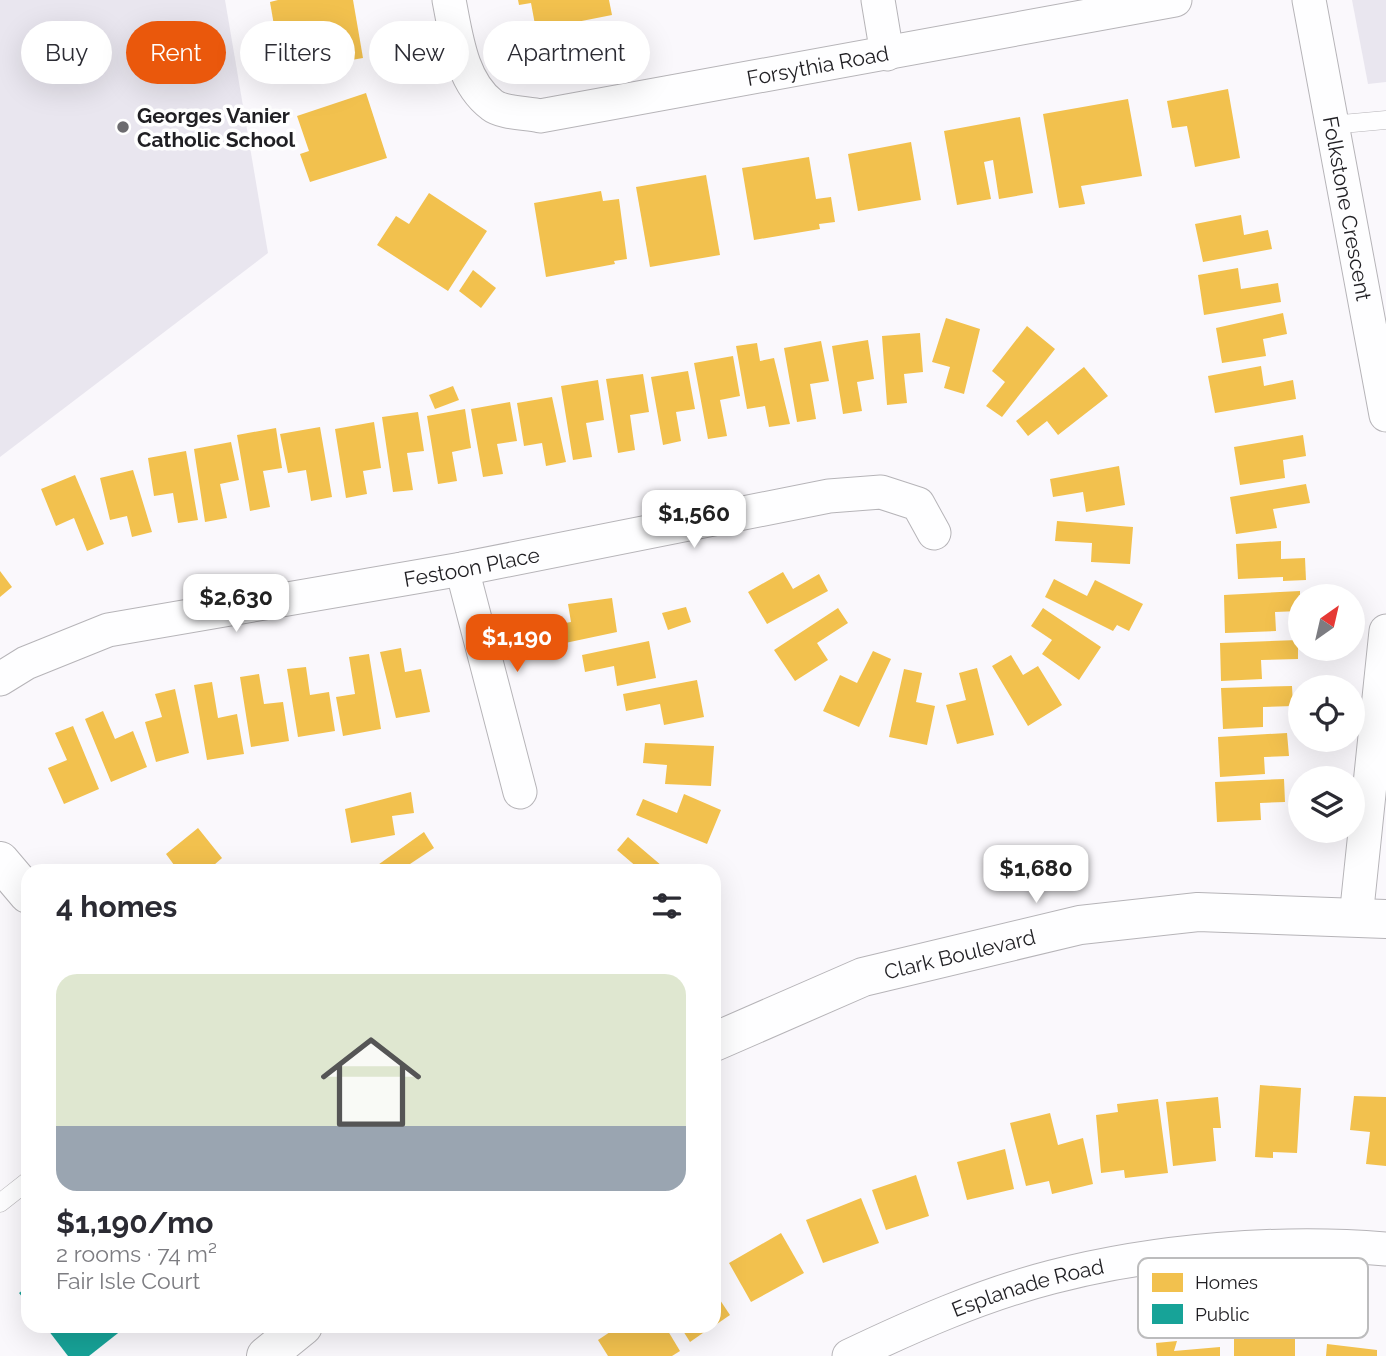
<!DOCTYPE html>
<html lang="en">
<head>
<meta charset="utf-8">
<style>
  :root { --surface:#fff; --page:#f7f7f7; --text:#2b2b33; --muted:#7c7c81; --line:#e1e1e2; --accent:#ea580c }
  body { margin:0; font-family:Raleway,sans-serif; background:var(--page); color:var(--text); height:100vh; display:flex; flex-direction:column; font-size:26px; white-space:nowrap }
  * { box-sizing:border-box; margin:0 }
  p { font-size:23px; color:var(--muted) }
  .icon { flex:none; width:38px; height:38px; fill:none; stroke:currentColor; stroke-width:2; stroke-linecap:round; stroke-linejoin:round }
  .map { position:relative; flex:1; overflow:hidden }
  .panel { position:absolute; left:21px; top:864px; width:700px; height:469px; display:flex; flex-direction:column; background:var(--surface); border-radius:21px; box-shadow:0 7px 28px #0002 }
  .panel>* { flex:none }
  .banner { position:absolute; left:21px; top:21px; width:700px; height:63px; display:flex; gap:14px }
  .needle { width:46px; rotate:34deg }
  .fabs { position:absolute; left:1288px; top:584px; display:grid; gap:14px }
  .fabs a { display:grid; place-items:center; width:77px; height:77px; border-radius:50%; background:var(--surface); box-shadow:0 7px 28px #0002; font-size:35px }
  .price { position:absolute; translate:-50% -60px; padding:0 16px; border-radius:14px; background:#fff; color:#222; font-size:23px; line-height:46px; filter:drop-shadow(0 2px 4px #0008) }
  .price::after { content:''; position:absolute; left:50%; top:42px; width:21px; height:16px; margin-left:-10px; background:inherit; clip-path:polygon(0 0,100% 0,50% 100%) }
  .price.current { background:var(--accent); color:#fff }
  ul { padding:0; list-style:none }
  li { display:grid; align-content:center; gap:14px; height:371px; padding:0 35px }
  li+li { border-top:2px solid var(--line) }
  li span { display:grid; place-items:center; height:217px; border-radius:21px; color:#555 }
  li>.icon { margin-inline-start:auto }
  span .icon { width:126px; height:126px; fill:#fffc; stroke-width:1 }
  li b { font-size:30px }
  h2 { display:flex; justify-content:space-between; align-items:center; height:84px; padding:0 35px; font-size:30px }
  .pill { padding:0 24px; border-radius:32px; background:var(--surface); box-shadow:0 7px 28px #0002; font-size:24px; line-height:63px }
  .pill.current { background:var(--accent); color:#fff }
  .map>svg:first-child { display:block }
</style>
</head>
<body>
<div class="map">
<svg width="1386" height="1356" viewBox="0 0 1386 1356">
  <rect width="100%" height="100%" fill="#faf8fc"/>
  <g fill="#e9e6ef">
    <polygon points="0,0 225,0 268,253 0,457"/>
    <polygon points="1352,0 1386,0 1386,82 1368,84"/>
  </g>
  <g fill="#f2c14e">
    <polygon points="278,0 353,0 363,58 282,72 270,2"/>
    <polygon points="518,0 609,0 612,15 536,30 531,3 519,5"/>
    <polygon points="1228,89 1240,158 1195,167 1187,126 1172,128 1167,101"/>
    <polygon points="366,93 387,158 310,182 300,154 309,151 297,116"/>
    <polygon points="1128,99 1142,176 1081,186 1085,204 1059,208 1043,114"/>
    <polygon points="1020,117 1033,193 999,199 993,160 984,162 991,199 957,205 944,131"/>
    <polygon points="911,142 921,200 858,211 848,154"/>
    <polygon points="809,157 816,199 831,197 835,222 819,224 820,229 754,240 742,168"/>
    <polygon points="706,175 720,255 650,267 636,187"/>
    <polygon points="601,191 603,201 619,199 627,259 614,261 615,264 546,277 534,203"/>
    <polygon points="429,193 487,231 448,291 377,245 396,216 409,224"/>
    <polygon points="1241,215 1244,235 1268,230 1272,249 1203,262 1195,224"/>
    <polygon points="1238,268 1241,289 1278,283 1281,302 1204,315 1198,275"/>
    <polygon points="473,270 496,288 481,308 459,291"/>
    <polygon points="1283,313 1287,334 1263,339 1266,356 1222,363 1216,328"/>
    <polygon points="946,318 980,329 964,394 944,388 950,367 932,362"/>
    <polygon points="1027,326 1055,349 1002,417 986,406 1005,382 992,371"/>
    <polygon points="920,333 923,372 904,374 907,403 887,405 882,336"/>
    <polygon points="868,340 874,379 857,382 862,411 843,414 832,346"/>
    <polygon points="821,341 829,381 810,384 816,419 797,422 784,348"/>
    <polygon points="757,343 760,361 774,358 790,424 769,427 765,406 747,409 736,346"/>
    <polygon points="733,356 740,396 720,400 727,436 708,439 694,363"/>
    <polygon points="1261,366 1264,386 1293,380 1296,399 1215,413 1208,376"/>
    <polygon points="1084,367 1108,396 1058,435 1047,421 1028,436 1016,421"/>
    <polygon points="688,371 695,409 676,412 681,441 663,445 651,377"/>
    <polygon points="643,374 649,412 630,415 635,450 618,453 606,379"/>
    <polygon points="598,380 604,420 586,423 592,457 573,460 561,386"/>
    <polygon points="453,386 459,400 435,409 429,395"/>
    <polygon points="552,397 566,462 546,466 542,443 524,446 517,403"/>
    <polygon points="510,402 517,441 497,444 503,474 483,477 471,409"/>
    <polygon points="465,409 471,448 452,452 457,481 438,484 427,416"/>
    <polygon points="418,412 424,451 407,453 413,490 393,492 382,417"/>
    <polygon points="374,422 381,468 363,471 367,494 346,498 335,429"/>
    <polygon points="320,427 332,497 311,501 306,470 288,473 280,434"/>
    <polygon points="276,428 282,468 263,471 270,507 250,511 237,435"/>
    <polygon points="1303,435 1306,456 1283,460 1285,478 1240,485 1234,447"/>
    <polygon points="231,442 239,480 220,484 227,518 205,522 194,449"/>
    <polygon points="186,451 198,520 178,523 173,493 154,496 148,458"/>
    <polygon points="1119,466 1125,505 1086,512 1083,492 1053,497 1050,479"/>
    <polygon points="133,470 152,532 132,537 127,516 110,520 100,478"/>
    <polygon points="75,475 104,544 87,551 74,518 56,526 41,489"/>
    <polygon points="1306,484 1310,503 1273,509 1277,528 1236,534 1230,497"/>
    <polygon points="1057,521 1133,527 1130,564 1091,562 1092,543 1055,541"/>
    <polygon points="1281,541 1281,559 1305,558 1306,580 1283,581 1283,577 1238,579 1236,544"/>
    <polygon points="0,571 12,587 0,597"/>
    <polygon points="783,572 793,589 819,574 828,591 767,624 748,592"/>
    <polygon points="1054,579 1087,596 1095,580 1143,604 1129,631 1117,625 1113,631 1045,597"/>
    <polygon points="1300,591 1300,611 1275,612 1276,631 1225,633 1224,595"/>
    <polygon points="612,598 617,632 551,646 548,626 571,622 568,604"/>
    <polygon points="686,607 691,622 668,630 662,613"/>
    <polygon points="838,608 848,623 817,643 828,660 795,681 774,650"/>
    <polygon points="1043,608 1101,647 1079,680 1042,654 1052,640 1031,626"/>
    <polygon points="1298,640 1298,659 1261,660 1262,679 1221,681 1220,643"/>
    <polygon points="649,641 656,678 617,686 614,666 585,672 582,655"/>
    <polygon points="401,648 405,672 421,669 430,712 396,718 380,652"/>
    <polygon points="873,651 891,659 859,727 823,711 840,675 857,683"/>
    <polygon points="369,654 381,729 343,736 336,697 355,694 349,657"/>
    <polygon points="1011,655 1023,675 1038,666 1062,705 1028,726 992,666"/>
    <polygon points="306,667 310,695 329,692 335,731 298,737 287,669"/>
    <polygon points="977,668 994,735 957,744 946,705 966,700 959,673"/>
    <polygon points="904,669 922,673 916,702 935,706 927,745 889,737"/>
    <polygon points="259,674 264,704 283,702 289,741 251,747 240,677"/>
    <polygon points="697,680 704,717 664,725 660,704 626,711 623,694"/>
    <polygon points="212,682 218,718 237,714 244,754 207,760 194,685"/>
    <polygon points="1292,686 1293,706 1263,707 1263,727 1223,729 1221,688"/>
    <polygon points="175,689 189,753 156,762 145,722 162,717 155,694"/>
    <polygon points="103,711 115,739 133,731 147,767 111,782 85,719"/>
    <polygon points="73,726 99,789 64,804 48,768 67,760 55,733"/>
    <polygon points="1287,733 1289,756 1264,757 1265,774 1220,777 1218,737"/>
    <polygon points="645,743 714,746 711,786 665,784 667,765 643,763"/>
    <polygon points="1284,779 1285,802 1260,803 1261,820 1217,822 1215,782"/>
    <polygon points="411,792 414,813 392,816 395,835 351,843 345,809"/>
    <polygon points="684,794 721,810 707,844 636,815 643,799 677,813"/>
    <polygon points="198,828 222,858 206,872 174,872 177,869 166,854"/>
    <polygon points="424,832 434,848 410,864 415,872 368,872"/>
    <polygon points="628,837 655,860 669,872 635,872 638,868 617,850"/>
    <polygon points="1260,1085 1301,1088 1297,1153 1273,1152 1273,1158 1255,1157"/>
    <polygon points="1354,1096 1386,1097 1386,1166 1366,1164 1370,1132 1350,1130"/>
    <polygon points="1218,1097 1221,1128 1213,1128 1216,1161 1173,1166 1166,1102"/>
    <polygon points="1158,1099 1168,1173 1125,1178 1124,1170 1101,1173 1096,1115 1118,1112 1117,1104"/>
    <polygon points="1050,1113 1058,1145 1083,1138 1093,1184 1052,1194 1049,1181 1026,1186 1010,1123"/>
    <polygon points="1005,1149 1014,1189 967,1200 957,1162"/>
    <polygon points="916,1175 929,1216 886,1230 872,1190"/>
    <polygon points="861,1198 879,1243 823,1263 806,1220"/>
    <polygon points="781,1233 804,1273 751,1302 729,1263"/>
    <polygon points="714,1291 730,1315 714,1326"/>
    <polygon points="619,1326 665,1326 680,1351 672,1356 608,1356 598,1340"/>
    <polygon points="680,1326 713,1326 690,1342"/>
    <rect x="1234" y="1338" width="61" height="18"/>
    <polygon points="1177,1341 1174,1351 1220,1347 1220,1356 1157,1356 1156,1343"/>
    <polygon points="1327,1344 1377,1350 1377,1356 1326,1356"/>
  </g>
  <g fill="#17a398">
    <polygon points="28,1286 28,1304 19,1293"/>
    <polygon points="45,1326 127,1326 89,1356 68,1356"/>
  </g>
  <g fill="none" stroke-linecap="round" stroke-linejoin="round">
    <defs>
      <g id="lane">
        <polyline points="1331,125 1386,120"/>
        <polyline points="0,1203 28,1181"/>
      </g>
      <g id="street">
        <path id="s1" d="M449,0C456,35 461,82 492,105C502,113 527,113 540,116L1175,0"/>
        <polyline points="878,0 887,54"/>
        <path id="s2" d="M1309,0L1386,415"/>
        <polyline points="462,569 520,792"/>
        <path id="s3" d="M0,679L26,663L108,630L462,569L829,496L881,492L918,504L934,533"/>
        <polyline points="1356,918 1386,631"/>
        <path id="s4" d="M849,1356C914,1325 982,1295 1052,1277C1156,1250 1280,1240 1386,1249"/>
      </g>
      <g id="secondary">
        <polyline points="0,861 28,894"/>
        <path id="s5" d="M714,1042L863,977L1080,925L1198,912L1386,919"/>
        <polyline points="266,1356 303,1326"/>
      </g>
    </defs>
    <use href="#lane" stroke="#b6b4b8" stroke-width="19"/>
    <use href="#street" stroke="#b6b4b8" stroke-width="35"/>
    <use href="#secondary" stroke="#b6b4b8" stroke-width="40"/>
    <use href="#lane" stroke="#fefeff" stroke-width="18"/>
    <use href="#street" stroke="#fefeff" stroke-width="33"/>
    <use href="#secondary" stroke="#fefeff" stroke-width="38"/>
  </g>
  <circle fill="#6c6b6f" stroke="#fff" stroke-width="2.5" cx="123" cy="127" r="7"/>
  <g text-anchor="middle" dominant-baseline="central" stroke-width="7" stroke-linejoin="round" paint-order="stroke">
    <g font-size="21" fill="#201f23" stroke="#fff">
      <text stroke="none"><textPath href="#s1" startOffset="448">Forsythia Road</textPath></text>
      <text stroke="none"><textPath href="#s2" startOffset="212">Folkstone Crescent</textPath></text>
      <text stroke="none"><textPath href="#s3" startOffset="488">Festoon Place</textPath></text>
      <text stroke="none"><textPath href="#s5" startOffset="262">Clark Boulevard</textPath></text>
      <text stroke="none"><textPath href="#s4" startOffset="192">Esplanade Road</textPath></text>
    </g>
    <g font-size="21" font-weight="bold" fill="#201f23" stroke="#fff" text-anchor="start">
      <text x="137" y="115">Georges Vanier<tspan x="137" dy="24">Catholic School</tspan></text>
    </g>
  </g>
  <rect x="1138" y="1258" width="230" height="80" rx="10" fill="#fff" stroke="#bcbcbd" stroke-width="2"/>
  <rect x="1152" y="1273" width="31" height="19" fill="#f2c14e"/>
  <rect x="1152" y="1304" width="31" height="20" fill="#17a398"/>
  <g font-size="19" fill="#201f23">
    <text x="1195" y="1289">Homes</text>
    <text x="1195" y="1321">Public</text>
  </g>
</svg>
<div class="fabs">
<a><svg class="needle" viewBox="-14 -14 28 28"><path d="M0-13l5 13h-10z" fill="#e53935"/><path d="M0 13l5-13h-10z" fill="#7c7c81"/></svg></a>
<a><svg class="icon" aria-label="locate" viewBox="0 0 24 24"><circle cx="12" cy="12" r="6"/><path d="M12 2v4M12 18v4M2 12h4M18 12h4"/></svg></a>
<a><svg class="icon" aria-label="layers" viewBox="0 0 24 24"><path d="M12 4l9 5-9 5-9-5zM3 14l9 5 9-5"/></svg></a>
</div>
<b class="price" style="left:694px;top:550px">$1,560</b>
<b class="price" style="left:236px;top:634px">$2,630</b>
<b class="price current" style="left:517px;top:674px">$1,190</b>
<b class="price" style="left:1036px;top:905px">$1,680</b>
<div class="banner">
<a class="pill">Buy</a>
<a class="pill current">Rent</a>
<a class="pill">Filters</a>
<a class="pill">New</a>
<a class="pill">Apartment</a>
</div>
<section class="panel">
<h2>4 homes<svg class="icon" aria-label="filters" viewBox="0 0 24 24"><path d="M4 7h16M4 17h16"/><circle cx="9" cy="7" r="2"/><circle cx="15" cy="17" r="2"/></svg></h2>
<ul>
<li><span style="background:linear-gradient(#dfe7d0 70%,#9aa5b1 0)"><svg class="icon" aria-label="home" viewBox="0 0 24 24"><path d="M3 11l9-7 9 7M6 9v11h12V9"/></svg></span><div><b>$1,190/mo</b><p>2 rooms · 74 m²</p><p>Fair Isle Court</p></div></li>
</ul>
</section>
</div>
</body>
</html>
